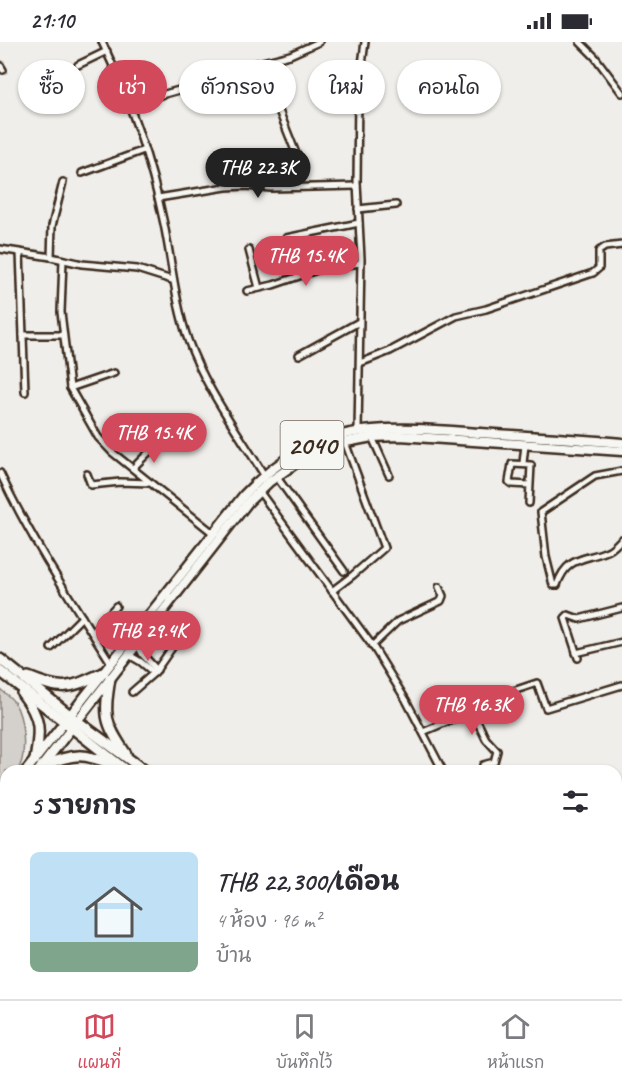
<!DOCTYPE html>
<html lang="th">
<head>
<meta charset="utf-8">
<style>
  :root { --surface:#fff; --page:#f7f7f7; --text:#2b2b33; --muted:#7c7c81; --line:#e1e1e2; --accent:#d1495b }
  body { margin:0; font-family:Caveat,"Playpen Sans Thai",sans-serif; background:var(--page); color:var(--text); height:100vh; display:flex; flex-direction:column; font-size:22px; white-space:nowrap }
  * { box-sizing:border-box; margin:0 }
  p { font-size:20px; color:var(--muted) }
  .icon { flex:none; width:33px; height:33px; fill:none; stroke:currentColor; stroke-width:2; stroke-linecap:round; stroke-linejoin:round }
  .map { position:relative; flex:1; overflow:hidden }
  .drawer { position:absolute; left:0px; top:723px; width:622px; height:234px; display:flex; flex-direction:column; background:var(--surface); border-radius:18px 18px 0 0; box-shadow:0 2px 4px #0004 }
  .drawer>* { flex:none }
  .guide { position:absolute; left:18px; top:18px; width:586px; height:54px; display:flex; gap:12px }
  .price { position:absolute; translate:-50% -51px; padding:0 14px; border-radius:21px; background:var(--accent); color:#fff; font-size:20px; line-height:39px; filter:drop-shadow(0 2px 3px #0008) }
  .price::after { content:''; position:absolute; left:50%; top:36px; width:18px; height:14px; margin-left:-9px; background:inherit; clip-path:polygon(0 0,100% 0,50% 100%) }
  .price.selected { background:#222; color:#fff }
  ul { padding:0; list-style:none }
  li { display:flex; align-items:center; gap:18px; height:150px; padding:0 30px }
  li span { display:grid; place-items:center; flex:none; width:168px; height:120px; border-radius:9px; color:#555 }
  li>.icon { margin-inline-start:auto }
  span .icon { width:72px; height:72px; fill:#fffc; stroke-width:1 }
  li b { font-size:26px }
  h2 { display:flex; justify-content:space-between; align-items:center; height:72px; padding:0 30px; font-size:26px }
  .pill { padding:0 21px; border-radius:27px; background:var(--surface); box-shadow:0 2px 4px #0004; font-size:21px; line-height:54px }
  .pill.selected { background:var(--accent); color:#fff }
  .status { display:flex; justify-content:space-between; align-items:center; height:42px; padding:0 30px; background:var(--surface); direction:ltr }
  .status svg { height:16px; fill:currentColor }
  .menu { display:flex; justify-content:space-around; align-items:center; height:84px; border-top:2px solid var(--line); background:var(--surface); font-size:16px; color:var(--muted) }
  .menu a { display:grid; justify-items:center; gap:3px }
  .menu .selected { color:var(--accent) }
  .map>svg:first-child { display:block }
</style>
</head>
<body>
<div class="status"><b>21:10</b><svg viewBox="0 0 49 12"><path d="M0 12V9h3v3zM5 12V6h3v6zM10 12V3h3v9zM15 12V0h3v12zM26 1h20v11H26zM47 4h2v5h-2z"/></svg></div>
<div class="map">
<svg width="622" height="957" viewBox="0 0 622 957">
  <rect width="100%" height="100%" fill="#efeeea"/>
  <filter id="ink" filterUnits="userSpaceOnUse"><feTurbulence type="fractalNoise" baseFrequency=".0167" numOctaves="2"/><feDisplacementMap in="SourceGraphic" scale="12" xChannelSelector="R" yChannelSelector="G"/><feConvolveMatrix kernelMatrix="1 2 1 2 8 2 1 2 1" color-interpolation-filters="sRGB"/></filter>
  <g filter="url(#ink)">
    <path fill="#d4d1cc" stroke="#887e75" stroke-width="1.5" d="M0,647C5,651 10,655 14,660C24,675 28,715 17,729H6V742L0,750Z"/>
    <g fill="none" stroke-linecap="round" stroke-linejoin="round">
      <defs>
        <g id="street">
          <path d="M102,0C130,58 151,119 164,182C172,221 175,260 188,298C205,346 238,390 264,433"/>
          <polyline points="580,0 595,15 622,51"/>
          <polyline points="260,21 303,129"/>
          <polyline points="0,23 3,28"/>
          <polyline points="78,23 107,9"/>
          <polyline points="128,58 161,53 190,45 235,27 290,13 319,0"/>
          <polyline points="82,131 144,108"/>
          <polyline points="158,156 226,145 246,144 271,146 357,144"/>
          <polyline points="358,167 396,163"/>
          <polyline points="286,196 359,181"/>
          <polyline points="0,207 51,215 82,222 137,227 172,238"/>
          <polyline points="249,208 259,246"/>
          <polyline points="20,210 25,350"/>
          <polyline points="51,215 52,184 63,140"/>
          <polyline points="63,218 61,270 70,346 98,395 112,410 213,491"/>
          <polyline points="247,249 273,243 320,227 360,221"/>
          <polyline points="23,293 63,293"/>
          <polyline points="299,313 359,280"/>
          <polyline points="360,321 390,309 456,274 486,267 593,231 599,226 599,209 605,205 622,203"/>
          <polyline points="70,346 114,331"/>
          <polyline points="358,389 361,217 357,141 358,52 365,0"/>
          <polyline points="372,395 389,433"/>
          <polyline points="523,421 525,403"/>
          <polyline points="133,426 158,401"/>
          <path d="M622,429L595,434L541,470L546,515L553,543H557C567,514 583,519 607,509C613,507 617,501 622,497"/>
          <path d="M0,431C31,498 72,559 111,621"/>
          <polyline points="87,432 91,443 120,440 150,441"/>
          <polyline points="276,434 344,529"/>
          <polyline points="259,449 374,606 406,658 443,729"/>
          <polyline points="529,461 531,423 512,422 509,440 512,442 529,443"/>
          <polyline points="332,549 353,533 384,506 345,400"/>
          <polyline points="92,591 116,564"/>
          <polyline points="137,602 143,613 157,628"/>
          <polyline points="372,604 398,579 441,559 443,554 439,545"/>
          <polyline points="51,606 82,575"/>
          <polyline points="576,611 622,600"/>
          <polyline points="129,613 141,620 154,631"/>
          <polyline points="578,616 565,576 568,573 579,577 622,566"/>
          <polyline points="132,650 155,630 176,600"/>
          <polyline points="471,667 486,697 497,709 494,720 483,723"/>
          <polyline points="423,690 463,673 488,654 510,650 537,641 546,666 622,643"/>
          <polyline points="523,951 523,957"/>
        </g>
        <g id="primary">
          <path d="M26,729L244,453C318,376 382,384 480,391C528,394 575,397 622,401"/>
          <polyline points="38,729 249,459 269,440 299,419 341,401 372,395 400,394 622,409"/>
          <polyline points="0,763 6,755"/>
          <polyline points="0,780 6,772"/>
        </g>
        <g id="highway">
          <polyline points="0,617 77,679 145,729"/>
          <polyline points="0,629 127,729"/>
          <path d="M28,635C64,650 70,646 103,631"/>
          <path d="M110,636C104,675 104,679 126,712"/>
          <path d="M22,651C42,677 40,688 35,718"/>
          <path d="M42,724C77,711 81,710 116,724"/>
          <polyline points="411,951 418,957"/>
          <polyline points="430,951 438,957"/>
        </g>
      </defs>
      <use href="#street" stroke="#3b2a1e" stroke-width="10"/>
      <use href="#primary" stroke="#3b2a1e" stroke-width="13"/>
      <use href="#highway" stroke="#3b2a1e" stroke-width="14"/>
      <use href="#street" stroke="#f6f6f2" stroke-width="5"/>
      <use href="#primary" stroke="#f6f6f2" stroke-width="8"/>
      <use href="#highway" stroke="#f6f6f2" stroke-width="9"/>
    </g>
  </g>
  <g text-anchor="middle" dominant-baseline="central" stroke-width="4.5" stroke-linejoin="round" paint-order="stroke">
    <rect fill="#f6f6f2" stroke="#73675e" stroke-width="1.5" x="280.5" y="379" width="63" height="48" rx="4.5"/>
    <g font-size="27" font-weight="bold" fill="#3b2a1e">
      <text x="312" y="403">2040</text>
    </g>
  </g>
</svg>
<b class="price selected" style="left:258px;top:157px">THB 22.3K</b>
<b class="price" style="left:306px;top:245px">THB 15.4K</b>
<b class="price" style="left:154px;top:422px">THB 15.4K</b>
<b class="price" style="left:148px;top:620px">THB 29.4K</b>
<b class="price" style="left:472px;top:694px">THB 16.3K</b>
<div class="guide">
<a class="pill">ซื้อ</a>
<a class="pill selected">เช่า</a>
<a class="pill">ตัวกรอง</a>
<a class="pill">ใหม่</a>
<a class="pill">คอนโด</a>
</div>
<section class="drawer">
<h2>5 รายการ<svg class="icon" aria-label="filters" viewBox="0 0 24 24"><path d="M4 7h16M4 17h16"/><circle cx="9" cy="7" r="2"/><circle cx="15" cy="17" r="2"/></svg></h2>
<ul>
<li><span style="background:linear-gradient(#bfe0f5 75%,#7fa58c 0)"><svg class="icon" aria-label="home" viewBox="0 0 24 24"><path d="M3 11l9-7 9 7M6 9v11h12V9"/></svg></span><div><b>THB 22,300/เดือน</b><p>4 ห้อง · 96 m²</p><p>บ้าน</p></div></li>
</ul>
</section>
</div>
<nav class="menu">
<a class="selected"><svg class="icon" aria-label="map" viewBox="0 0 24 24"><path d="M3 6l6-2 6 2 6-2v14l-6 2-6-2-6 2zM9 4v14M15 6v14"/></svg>แผนที่</a>
<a><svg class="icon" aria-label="saved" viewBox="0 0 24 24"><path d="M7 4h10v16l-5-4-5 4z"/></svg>บันทึกไว้</a>
<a><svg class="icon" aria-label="home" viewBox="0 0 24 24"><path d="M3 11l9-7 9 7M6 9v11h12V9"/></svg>หน้าแรก</a>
</nav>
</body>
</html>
